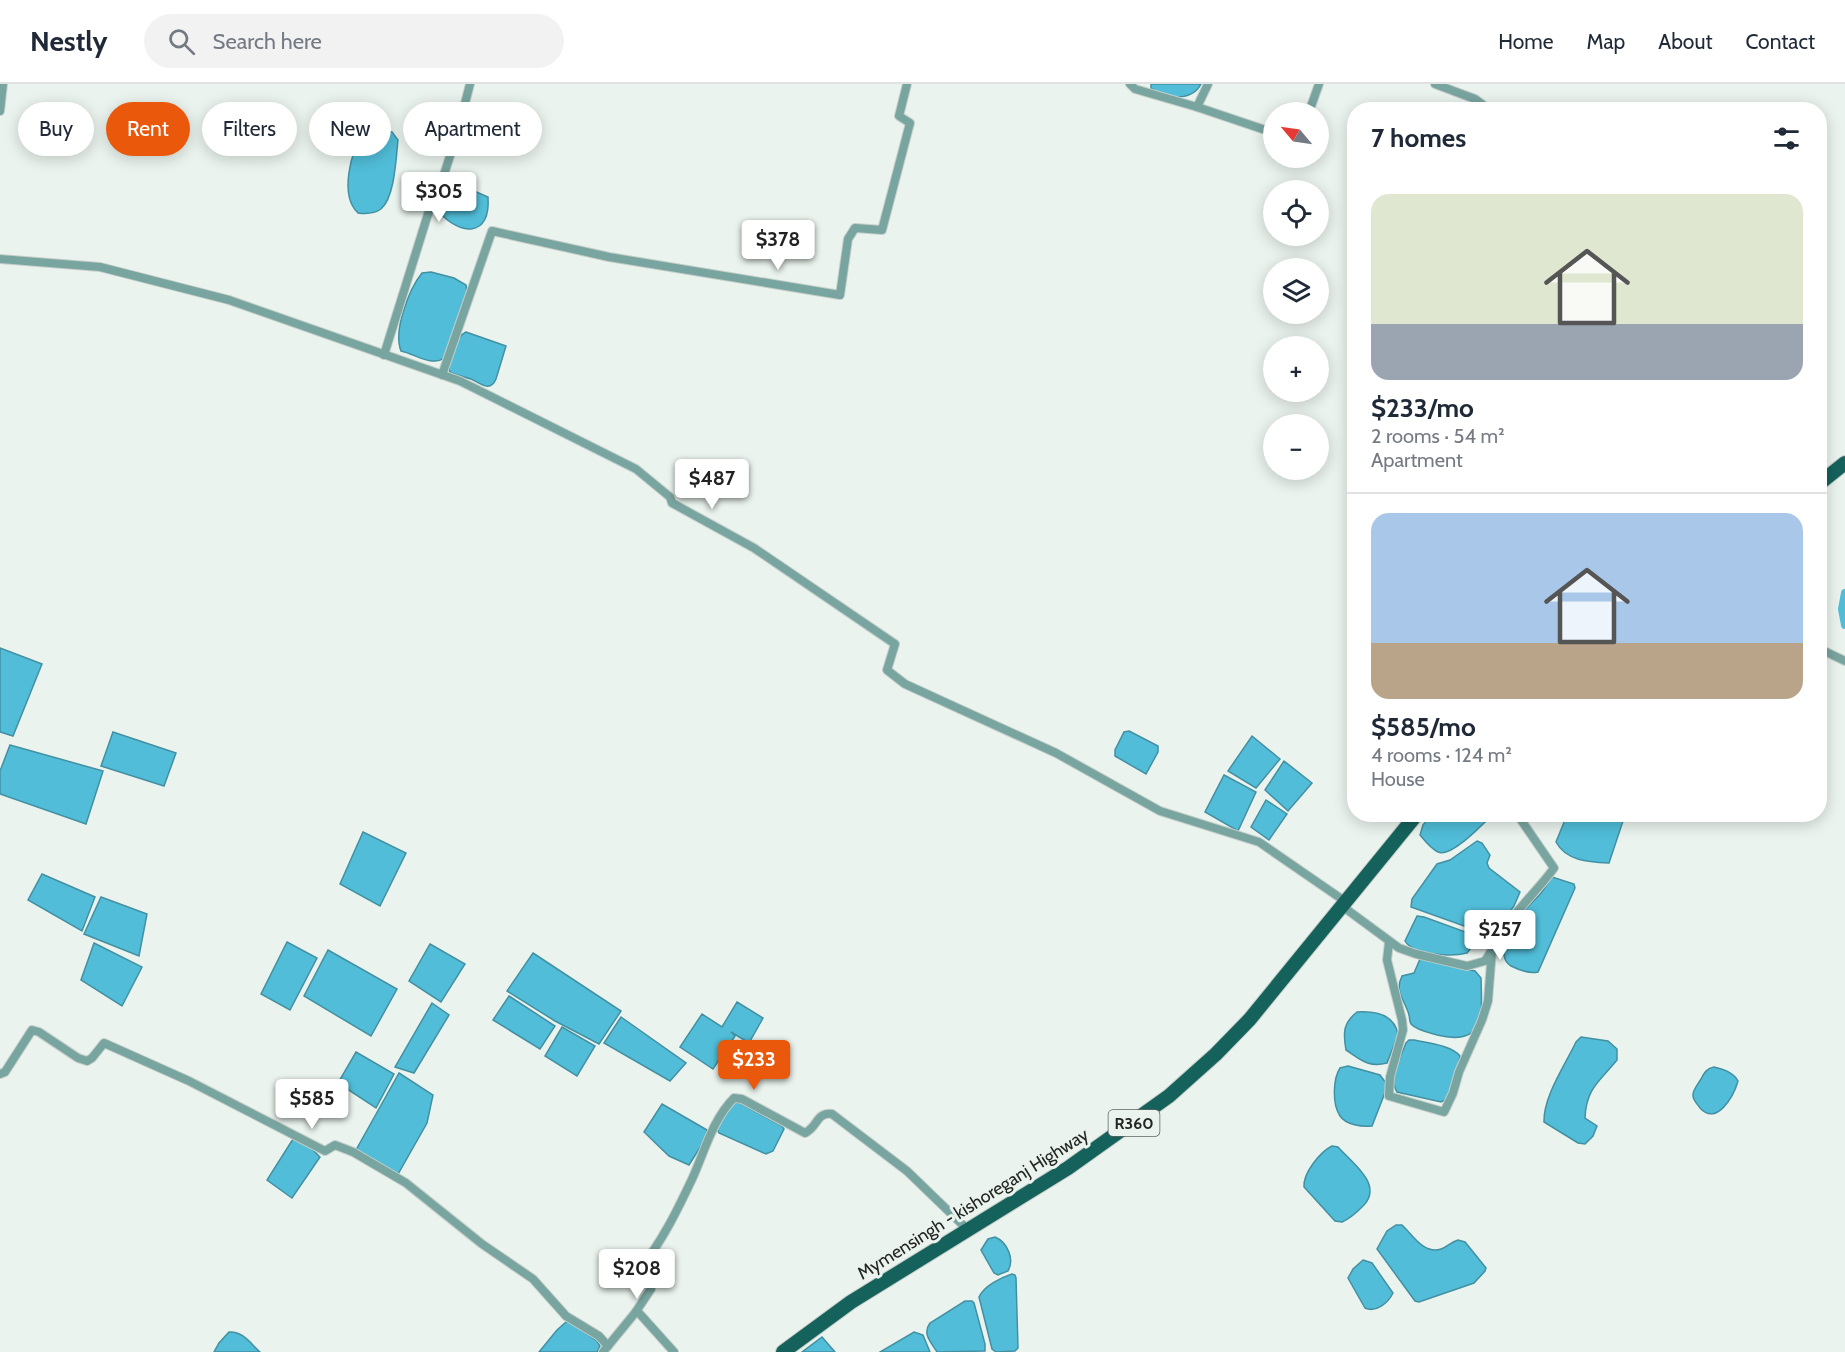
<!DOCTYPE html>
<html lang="en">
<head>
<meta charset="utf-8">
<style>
  :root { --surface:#fff; --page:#f2f2f3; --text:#1f2937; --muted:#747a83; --line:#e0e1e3; --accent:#ea580c }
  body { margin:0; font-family:Cabin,sans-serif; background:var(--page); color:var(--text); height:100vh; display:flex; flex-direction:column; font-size:22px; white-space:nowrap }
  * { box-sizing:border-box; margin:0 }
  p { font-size:20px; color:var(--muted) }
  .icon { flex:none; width:33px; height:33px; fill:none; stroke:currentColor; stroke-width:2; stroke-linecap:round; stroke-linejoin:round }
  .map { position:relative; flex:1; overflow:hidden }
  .panel { position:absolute; left:1347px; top:18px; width:480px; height:720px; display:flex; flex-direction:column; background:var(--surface); border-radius:24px; box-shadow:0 3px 15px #0003 }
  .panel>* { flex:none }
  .banner { position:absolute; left:18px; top:18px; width:570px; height:54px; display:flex; gap:12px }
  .needle { width:39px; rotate:299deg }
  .controls { position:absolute; left:1263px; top:18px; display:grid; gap:12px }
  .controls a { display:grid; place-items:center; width:66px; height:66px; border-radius:50%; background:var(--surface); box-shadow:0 3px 15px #0003; font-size:30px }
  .price { position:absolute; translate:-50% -51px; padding:0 14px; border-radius:6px; background:#fff; color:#222; font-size:20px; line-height:39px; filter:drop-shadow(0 2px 3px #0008) }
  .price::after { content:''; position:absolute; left:50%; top:36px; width:18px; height:14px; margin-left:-9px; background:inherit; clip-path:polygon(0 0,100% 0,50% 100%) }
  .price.on { background:var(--accent); color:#fff }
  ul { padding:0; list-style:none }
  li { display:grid; align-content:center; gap:12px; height:318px; padding:0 24px }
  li+li { border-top:2px solid var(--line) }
  li span { display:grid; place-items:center; height:186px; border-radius:18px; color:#555 }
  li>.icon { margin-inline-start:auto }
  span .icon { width:108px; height:108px; fill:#fffc; stroke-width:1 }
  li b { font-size:26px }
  h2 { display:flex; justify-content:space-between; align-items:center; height:72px; padding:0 24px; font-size:26px }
  .chip { padding:0 21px; border-radius:27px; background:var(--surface); box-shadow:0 3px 15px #0003; font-size:21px; line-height:54px }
  .chip.on { background:var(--accent); color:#fff }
  header { display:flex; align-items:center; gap:36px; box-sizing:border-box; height:84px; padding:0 30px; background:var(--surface); border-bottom:2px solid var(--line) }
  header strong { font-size:28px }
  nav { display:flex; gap:33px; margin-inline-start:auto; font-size:21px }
  .search { width:420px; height:54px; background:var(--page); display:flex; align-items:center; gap:15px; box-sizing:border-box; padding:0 21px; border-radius:33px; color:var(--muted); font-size:22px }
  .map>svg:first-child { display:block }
</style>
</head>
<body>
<header>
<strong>Nestly</strong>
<div class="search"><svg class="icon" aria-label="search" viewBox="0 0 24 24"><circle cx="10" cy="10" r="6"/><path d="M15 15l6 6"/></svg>Search here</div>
<nav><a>Home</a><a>Map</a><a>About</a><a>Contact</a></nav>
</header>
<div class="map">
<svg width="1845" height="1268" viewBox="0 0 1845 1268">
  <rect width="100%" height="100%" fill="#eaf3ed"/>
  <g fill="#51bdd8" stroke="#4390a2" stroke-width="1.5">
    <path d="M1151,0H1201C1192,18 1165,15 1151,4Z"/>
    <path d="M377,46L392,48L398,56C396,73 395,113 381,125C374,130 365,130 358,129C339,111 351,68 363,49Z"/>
    <path d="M449,99H456L488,113C491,154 460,152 438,127C438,116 441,105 449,99Z"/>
    <path d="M431,188L454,194L466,201L467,208L444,274C432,283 415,270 401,267C393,247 409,205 422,189Z"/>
    <path d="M466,248L506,262L496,295C490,309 480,299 471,295C464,293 457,291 451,289L449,286C450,273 453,255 466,248Z"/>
    <polygon points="0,564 42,580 13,652 0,648"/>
    <polygon points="1129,647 1158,662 1158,668 1146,690 1115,672 1115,666 1124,648"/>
    <polygon points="113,648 176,669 164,702 101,682"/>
    <polygon points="1252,652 1280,675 1256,704 1228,687"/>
    <polygon points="10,661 103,687 86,740 0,710 0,687"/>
    <polygon points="1284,677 1312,699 1288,727 1265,706"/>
    <polygon points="1224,691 1256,708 1238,747 1205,728"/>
    <polygon points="1266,716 1287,730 1269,756 1251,743"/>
    <path d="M1432,731V730L1492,731C1483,740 1451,774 1438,768C1431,765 1425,757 1420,751L1423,741Z"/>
    <path d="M1567,731H1625L1609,779C1589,778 1566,777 1556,758Z"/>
    <polygon points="363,748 406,769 380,822 340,800"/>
    <polygon points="1477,757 1482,759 1490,771 1487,779 1489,784 1520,808 1514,822 1496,848 1481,848 1411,823 1412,815 1437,780 1450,776"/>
    <polygon points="42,790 95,813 82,847 28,816"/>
    <path d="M1552,793L1574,800L1575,804L1538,888C1529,890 1519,886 1511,882C1506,879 1505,876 1504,871C1500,842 1525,828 1541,809C1545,804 1548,798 1552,793Z"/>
    <polygon points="101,813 147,830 139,872 84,850"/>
    <path d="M1417,832L1424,833L1471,850L1474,857L1471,864L1467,869C1452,873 1413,871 1405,857Z"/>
    <polygon points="287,858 317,874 290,926 261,910"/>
    <polygon points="94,859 142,883 122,922 81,896"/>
    <polygon points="430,860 465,880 441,918 409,897"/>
    <polygon points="328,866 397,905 371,952 304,912"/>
    <polygon points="533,869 621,927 599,960 555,937 507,907"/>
    <path d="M1420,875L1475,887L1481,894C1482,930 1486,963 1437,951C1430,949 1416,946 1411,940C1409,936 1410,935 1409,931C1405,916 1394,908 1402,892L1414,889Z"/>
    <polygon points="509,912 555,942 540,965 493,936"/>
    <polygon points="737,918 763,934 749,959 731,948 735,952 713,985 680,963 702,930 722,943"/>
    <polygon points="432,919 449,931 414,989 395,983"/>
    <path d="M1357,928C1375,927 1395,930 1398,951L1387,979C1368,984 1360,975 1346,966C1343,949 1343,939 1357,928Z"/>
    <polygon points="621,933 686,979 670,997 604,959"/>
    <polygon points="562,943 595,962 577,992 545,972"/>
    <path d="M1581,953L1608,957L1617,965V976C1600,997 1586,1004 1585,1034L1597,1042L1593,1052L1585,1060L1578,1059L1544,1038C1543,1013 1565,981 1576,958Z"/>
    <path d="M1409,956H1414C1427,959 1451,961 1460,972L1458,985L1447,1015L1441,1018L1397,1008C1388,995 1401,972 1406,959Z"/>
    <polygon points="356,968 394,990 376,1024 338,999"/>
    <path d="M1348,982L1380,991L1386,999V1006L1372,1042C1362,1043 1346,1041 1340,1032C1332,1020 1333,995 1340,984Z"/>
    <path d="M1714,983C1723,985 1734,989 1738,997C1734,1011 1717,1043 1700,1024C1698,1021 1693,1016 1693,1012C1692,1007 1698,1000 1701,995C1704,989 1707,984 1714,983Z"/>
    <polygon points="399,989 433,1011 427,1039 397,1092 356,1066"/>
    <polygon points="734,1019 740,1019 782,1042 784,1045 773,1067 766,1070 719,1049 716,1043"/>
    <polygon points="662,1020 707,1046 706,1054 689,1081 669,1072 644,1048"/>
    <polygon points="293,1055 309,1062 320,1073 292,1114 267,1096"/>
    <path d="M1332,1062L1338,1063C1353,1080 1386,1102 1361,1124C1355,1130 1349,1135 1342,1138L1335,1137L1304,1103C1303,1089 1320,1068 1332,1062Z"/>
    <path d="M1396,1141H1402C1412,1150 1424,1171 1441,1165C1447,1163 1451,1158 1458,1156L1465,1158L1486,1184L1485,1187L1474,1199L1419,1218L1415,1217L1377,1165L1387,1147Z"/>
    <path d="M995,1153C1007,1158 1015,1175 1008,1187L998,1191L994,1189L981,1166L988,1155Z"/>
    <path d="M1363,1176L1372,1179L1393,1209C1388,1219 1376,1229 1365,1224L1348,1194L1353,1185Z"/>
    <path d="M1012,1190L1015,1191L1016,1194L1018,1264L1015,1267L996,1268L992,1265L979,1213C984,1202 1000,1194 1012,1190Z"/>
    <path d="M965,1217H972L974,1219L985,1260V1267L937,1268C931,1258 922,1250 930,1239Z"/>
    <polygon points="566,1238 570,1238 597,1257 600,1262 597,1268 539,1268 557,1246"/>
    <path d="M229,1248C243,1247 251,1260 260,1268H214L219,1259Z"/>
    <polygon points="914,1248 923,1251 930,1268 880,1268"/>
    <polygon points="822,1253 835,1268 802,1268"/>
  </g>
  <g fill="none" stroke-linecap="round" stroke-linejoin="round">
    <polyline stroke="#51bdd8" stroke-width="8" points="1845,509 1842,525 1845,541"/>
    <defs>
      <g id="street">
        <polyline points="1130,0 1135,5 1197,23 1274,49"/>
        <polyline points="1435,0 1475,15 1490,26"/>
        <polyline points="1197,23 1208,0"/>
        <polyline points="0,27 3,0"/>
        <polyline points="1309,28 1319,0"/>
        <polyline points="0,175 100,183 229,216 460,297 636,385 670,413 672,419 754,464 895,560 887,586 905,600 1056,669 1160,727 1259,758 1346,818"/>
        <polyline points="384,271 428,130 441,100 457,50 470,0"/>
        <polyline points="442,291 492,147 609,173 840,211 848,155 855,144 882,146 910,39 899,32 907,0"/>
        <polyline points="1820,565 1845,577"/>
        <path d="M1342,822L1399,864L1416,870L1467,882L1485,877C1495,862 1502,847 1514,832C1526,816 1541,802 1554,784L1517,730"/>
        <polyline points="1389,858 1387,876 1402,936 1403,946 1390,993 1389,1012 1444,1028 1453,1009 1459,988 1482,936 1488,917 1492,866"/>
        <polyline points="0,990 5,988 32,946 39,948 78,974 87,977 92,974 104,959 189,997 325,1067 335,1061 353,1068 406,1099 482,1160 533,1195 566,1232 599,1252 608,1262"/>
        <path d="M635,1229L651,1205L649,1197L639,1186C662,1158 678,1125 693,1093C705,1066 713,1035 734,1014L742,1015L805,1049C818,1043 816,1028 832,1030L907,1087L967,1145"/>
        <polyline points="603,1268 635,1229 639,1229 674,1268"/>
      </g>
      <g id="primary">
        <polyline points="1820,399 1845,379"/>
        <polyline points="783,1268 851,1218 1068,1084 1169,1012 1216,970 1250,935 1417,730"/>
      </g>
    </defs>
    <use href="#street" stroke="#c6cec9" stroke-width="10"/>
    <use href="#primary" stroke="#c6cec9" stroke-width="16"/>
    <use href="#street" stroke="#79a5a0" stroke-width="8"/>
    <use href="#primary" stroke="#15625c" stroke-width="14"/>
  </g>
  <g text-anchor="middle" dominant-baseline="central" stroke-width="6" stroke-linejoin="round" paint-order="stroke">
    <rect fill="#eaf3ed" stroke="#5f6460" stroke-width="1.5" x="1108.5" y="1026" width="51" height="26" rx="4.5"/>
    <g font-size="16" font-weight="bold" fill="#232624">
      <text x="1134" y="1039">R360</text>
    </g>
    <g font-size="18" fill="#232624" stroke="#eaf3ed">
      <text transform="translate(973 1120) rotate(-32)">Mymensingh - kishoreganj Highway</text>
    </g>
  </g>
</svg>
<div class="controls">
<a><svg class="needle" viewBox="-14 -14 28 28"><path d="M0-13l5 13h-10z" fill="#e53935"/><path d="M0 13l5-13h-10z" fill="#747a83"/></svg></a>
<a><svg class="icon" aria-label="locate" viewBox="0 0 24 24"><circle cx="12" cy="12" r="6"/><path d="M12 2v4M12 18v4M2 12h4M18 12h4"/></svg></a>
<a><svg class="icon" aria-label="layers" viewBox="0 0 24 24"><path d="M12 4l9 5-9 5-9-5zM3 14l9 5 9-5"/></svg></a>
<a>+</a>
<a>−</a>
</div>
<b class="price" style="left:439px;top:139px">$305</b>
<b class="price" style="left:778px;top:187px">$378</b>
<b class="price" style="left:712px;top:426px">$487</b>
<b class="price" style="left:1500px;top:877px">$257</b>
<b class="price on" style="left:754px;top:1007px">$233</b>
<b class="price" style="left:312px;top:1046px">$585</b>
<b class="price" style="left:637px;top:1216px">$208</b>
<div class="banner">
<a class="chip">Buy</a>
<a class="chip on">Rent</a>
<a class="chip">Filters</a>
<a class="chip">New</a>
<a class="chip">Apartment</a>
</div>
<section class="panel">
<h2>7 homes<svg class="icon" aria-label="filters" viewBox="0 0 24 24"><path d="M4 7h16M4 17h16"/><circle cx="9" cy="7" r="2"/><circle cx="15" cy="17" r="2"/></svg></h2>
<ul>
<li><span style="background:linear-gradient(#dfe7d0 70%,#9aa5b1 0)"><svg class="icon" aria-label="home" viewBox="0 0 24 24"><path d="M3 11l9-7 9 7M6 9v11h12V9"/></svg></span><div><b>$233/mo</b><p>2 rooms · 54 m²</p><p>Apartment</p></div></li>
<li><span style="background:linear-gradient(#a9c7e8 70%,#b9a48a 0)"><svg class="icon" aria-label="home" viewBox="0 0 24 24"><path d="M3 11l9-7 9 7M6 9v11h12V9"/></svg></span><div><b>$585/mo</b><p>4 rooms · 124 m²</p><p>House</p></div></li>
</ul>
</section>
</div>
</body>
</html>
